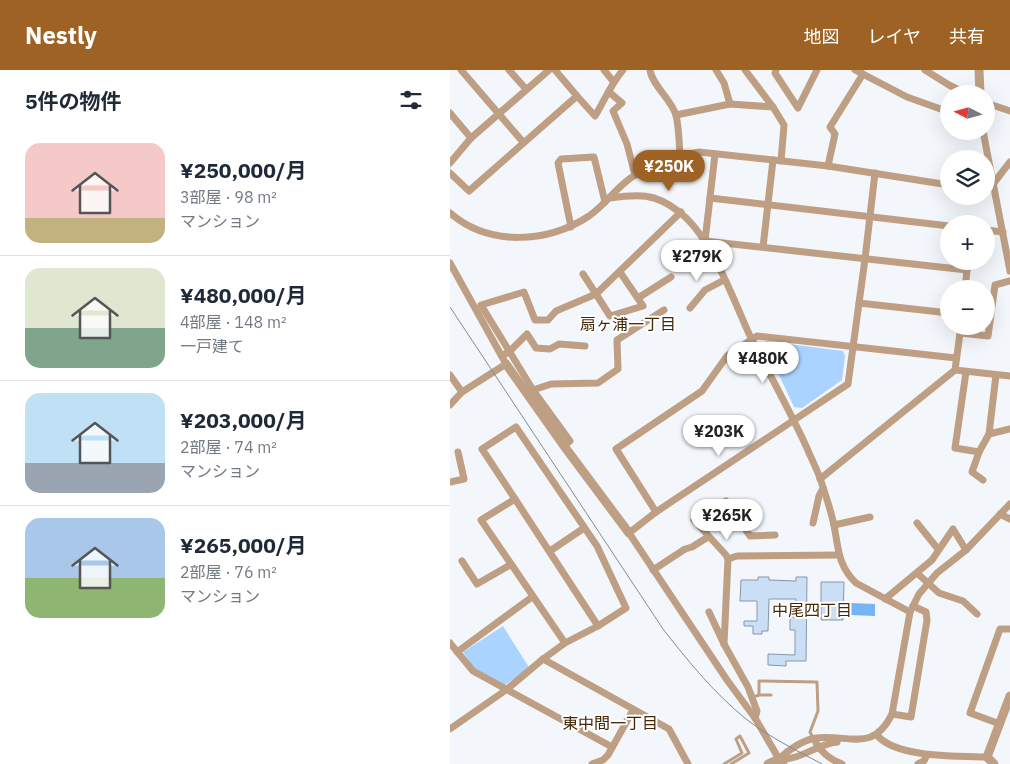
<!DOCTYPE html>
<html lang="ja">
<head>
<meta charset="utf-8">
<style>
  :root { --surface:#fff; --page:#f2f2f3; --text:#1f2937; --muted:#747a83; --line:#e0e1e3; --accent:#9e6324 }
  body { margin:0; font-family:"IBM Plex Sans","Noto Sans JP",sans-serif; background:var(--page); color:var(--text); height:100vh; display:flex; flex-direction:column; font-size:19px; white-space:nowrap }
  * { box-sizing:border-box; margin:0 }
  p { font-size:16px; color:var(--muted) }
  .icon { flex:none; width:28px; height:28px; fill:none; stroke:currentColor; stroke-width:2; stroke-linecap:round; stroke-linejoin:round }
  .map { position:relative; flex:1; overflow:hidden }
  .drawer { display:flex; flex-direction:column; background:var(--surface); width:450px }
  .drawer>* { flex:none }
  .needle { width:32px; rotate:276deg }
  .tools { position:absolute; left:490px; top:15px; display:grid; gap:10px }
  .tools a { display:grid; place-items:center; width:55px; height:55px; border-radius:50%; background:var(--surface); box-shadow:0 5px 20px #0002; font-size:25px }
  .price { position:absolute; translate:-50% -42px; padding:0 11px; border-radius:18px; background:#fff; color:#222; font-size:16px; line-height:32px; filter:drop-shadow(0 1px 2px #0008) }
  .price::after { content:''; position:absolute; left:50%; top:30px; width:15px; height:11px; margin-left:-8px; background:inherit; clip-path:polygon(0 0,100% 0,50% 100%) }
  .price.current { background:var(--accent); color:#fff }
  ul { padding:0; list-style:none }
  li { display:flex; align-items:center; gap:15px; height:125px; padding:0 25px }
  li+li { border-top:1px solid var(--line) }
  li span { display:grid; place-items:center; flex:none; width:140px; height:100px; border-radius:15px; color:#555 }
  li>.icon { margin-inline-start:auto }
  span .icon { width:60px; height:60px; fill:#fffc; stroke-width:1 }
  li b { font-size:21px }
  h2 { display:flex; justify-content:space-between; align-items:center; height:60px; padding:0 25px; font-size:21px }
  header { display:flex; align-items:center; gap:30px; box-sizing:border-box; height:70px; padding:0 25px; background:var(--accent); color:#fff }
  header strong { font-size:24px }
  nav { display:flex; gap:28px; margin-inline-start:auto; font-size:18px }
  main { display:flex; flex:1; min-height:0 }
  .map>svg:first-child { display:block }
</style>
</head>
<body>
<header>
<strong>Nestly</strong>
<nav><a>地図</a><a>レイヤ</a><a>共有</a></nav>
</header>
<main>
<section class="drawer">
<h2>5件の物件<svg class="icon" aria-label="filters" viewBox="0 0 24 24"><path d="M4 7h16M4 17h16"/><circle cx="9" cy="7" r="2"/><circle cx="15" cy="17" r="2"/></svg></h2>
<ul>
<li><span style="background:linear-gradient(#f6c9c9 75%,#c2b280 0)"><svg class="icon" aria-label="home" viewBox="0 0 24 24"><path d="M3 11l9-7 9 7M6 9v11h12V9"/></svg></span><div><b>¥250,000/月</b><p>3部屋 · 98 m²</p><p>マンション</p></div></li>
<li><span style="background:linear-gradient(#dfe7d0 60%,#7fa58c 0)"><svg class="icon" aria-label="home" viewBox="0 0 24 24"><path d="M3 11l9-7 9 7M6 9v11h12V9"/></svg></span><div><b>¥480,000/月</b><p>4部屋 · 148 m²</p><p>一戸建て</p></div></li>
<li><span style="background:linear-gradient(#bfe0f5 70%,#9aa5b1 0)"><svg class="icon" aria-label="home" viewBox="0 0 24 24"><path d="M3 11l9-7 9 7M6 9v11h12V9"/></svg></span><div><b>¥203,000/月</b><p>2部屋 · 74 m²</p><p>マンション</p></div></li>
<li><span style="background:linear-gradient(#a9c7e8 60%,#8fb573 0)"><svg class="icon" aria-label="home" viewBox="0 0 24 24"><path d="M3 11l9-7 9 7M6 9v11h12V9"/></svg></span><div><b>¥265,000/月</b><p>2部屋 · 76 m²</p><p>マンション</p></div></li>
</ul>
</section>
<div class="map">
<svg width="560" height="694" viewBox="0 0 560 694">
  <rect width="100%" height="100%" fill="#f3f7fb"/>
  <g fill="#abd3ff">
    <polygon points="316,271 393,281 395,286 392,310 352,338 344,337 328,303 312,275"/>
    <polygon points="53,556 80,599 53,616 25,600 13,582"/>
  </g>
  <polygon fill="#77b4f6" points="401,533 425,534 425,546 401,545"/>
  <g fill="#cadef5" stroke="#8597ac">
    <polygon points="308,507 319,507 319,510 346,511 346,507 357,507 356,591 336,591 336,596 318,595 318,584 345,585 345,560 340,560 340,547 345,547 346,529 319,529 318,561 312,561 312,564 303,564 303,556 294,556 294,551 307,551 307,531 290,531 291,510 308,510"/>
    <polygon points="371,512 394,512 393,550 371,550"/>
  </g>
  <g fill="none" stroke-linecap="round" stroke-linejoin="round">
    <g stroke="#be9f84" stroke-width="3">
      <polyline points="309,625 309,611 367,612 368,641 360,662 363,668"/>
      <polyline points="303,627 309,625 321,625"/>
      <polyline points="274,694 292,683 286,669 290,666 299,683 281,694"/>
    </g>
    <g stroke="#be9f84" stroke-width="7">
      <polyline points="11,0 73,72"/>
      <polyline points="59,0 76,19"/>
      <polyline points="105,0 127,26"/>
      <polyline points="154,0 163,11"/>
      <path d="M200,0C202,15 221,29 226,45C229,58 229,72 230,85"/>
      <polyline points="266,0 274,13 280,34"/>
      <polyline points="295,0 323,37 334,55 331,91"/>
      <polyline points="326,0 325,3 348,38 367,0"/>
      <polyline points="405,0 457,27 499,42"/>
      <polyline points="475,0 499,15 517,24"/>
      <polyline points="159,22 172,33 163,41 177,74 185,105"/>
      <polyline points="536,33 560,41"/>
      <polyline points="0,43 21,68"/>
      <polyline points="226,45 280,34 323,37"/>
      <polyline points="533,61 560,201"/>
      <polyline points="0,93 21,68 99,0"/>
      <polyline points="378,96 385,64 380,57 413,4"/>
      <path d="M0,103L19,121L127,26L145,46C154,31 161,14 173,0"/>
      <polyline points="543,114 560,92"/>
      <path d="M160,128C188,124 205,123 228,141C262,166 283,230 301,268C319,304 339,339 356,376C361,388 367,399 371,411C375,423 379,435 382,447C389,472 385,493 406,513L460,542"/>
      <polyline points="260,128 499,156"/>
      <path d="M0,143C39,177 98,173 139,146C156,134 167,116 185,105C205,92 226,86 249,82L378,96L499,115"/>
      <polyline points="121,157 108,93 111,89 144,87 155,132"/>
      <polyline points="536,160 553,162"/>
      <polyline points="255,171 517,200"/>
      <polyline points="255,171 265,84"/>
      <polyline points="313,177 323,90"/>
      <polyline points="236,188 259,177"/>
      <polyline points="0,193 56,294 12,322 0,335"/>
      <polyline points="170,202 193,236 160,246 146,224 231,142"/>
      <polyline points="515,219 518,191"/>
      <polyline points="188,228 221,207"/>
      <polyline points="409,233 499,243"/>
      <polyline points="240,238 255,220 274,210"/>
      <polyline points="510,263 538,266 545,215 560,211"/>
      <polyline points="55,284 59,282 77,264 86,278 100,279 109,274 135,276"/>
      <polyline points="505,300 560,306"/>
      <polyline points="516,302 505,378 529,382 539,364 546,305"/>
      <polyline points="0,305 12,322"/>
      <polyline points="83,320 101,314 148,313 168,299 167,270 214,240"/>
      <polyline points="539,364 560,359"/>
      <polyline points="114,376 120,371 83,320 31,235 74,222 85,250 98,250 106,241 146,224 133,204"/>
      <polyline points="529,382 522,402 533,410"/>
      <polyline points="370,409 505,300 511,256"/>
      <polyline points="0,412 14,409 8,382"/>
      <polyline points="65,429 148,556"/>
      <polyline points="206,442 166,379 252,321 277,286 307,266 506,288"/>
      <polyline points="550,444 560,449"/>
      <polyline points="363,453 369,426 373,418"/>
      <polyline points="467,453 488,479"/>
      <polyline points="384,455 420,447"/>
      <polyline points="100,481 134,458"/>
      <polyline points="278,489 287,486 389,485"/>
      <polyline points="12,491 27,514 60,495"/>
      <polyline points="203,500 235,479 242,477 258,467"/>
      <polyline points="467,503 489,523 513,531 527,544"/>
      <polyline points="435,529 482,490 503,459 516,480"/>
      <polyline points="259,542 274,574 298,617 307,641 305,648"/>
      <polyline points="0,573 23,601 162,677"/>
      <polyline points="274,574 278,489 276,485 244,450 276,431 300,466 325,465"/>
      <polyline points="7,582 82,527"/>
      <polyline points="93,589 219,659 238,694"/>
      <polyline points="442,644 461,647 477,550 476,542 463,536"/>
      <polyline points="550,654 520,643 550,559 560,559"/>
      <polyline points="0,659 56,620 93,589 115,573 148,556 176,538 147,476 66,357 32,379 65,429 31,450 115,573"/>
      <path d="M427,665C445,688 509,686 537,687"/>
      <path d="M366,673C372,683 381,690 392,694"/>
      <polyline points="329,689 305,648 277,610 179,463 206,442 398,314 415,189 425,103"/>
      <path d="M329,689C338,680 353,670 366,668C399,664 423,683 442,644L460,542L469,524L487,503L516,480L560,434"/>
      <path d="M329,689C349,691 367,674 387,672"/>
      <polyline points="142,694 153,690 158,685 183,640"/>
      <polyline points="468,694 474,691 477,685"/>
    </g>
    <g stroke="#be9f84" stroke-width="9">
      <polyline points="529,0 530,24"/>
      <polyline points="56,294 114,376 179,463"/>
      <polyline points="318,694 329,689 333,694"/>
      <polyline points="544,694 537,687 560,626"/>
    </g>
    <path stroke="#848a91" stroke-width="1" d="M0,237L213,559C238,591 264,623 296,649C319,667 346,680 372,694"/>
  </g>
  <g text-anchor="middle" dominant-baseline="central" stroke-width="4" stroke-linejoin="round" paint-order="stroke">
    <g font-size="16" fill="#432708" stroke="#fff">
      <text x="178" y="254">扇ヶ浦一丁目</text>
      <text x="362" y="540">中尾四丁目</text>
      <text x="160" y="653">東中間一丁目</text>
    </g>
  </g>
</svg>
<div class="tools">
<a><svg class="needle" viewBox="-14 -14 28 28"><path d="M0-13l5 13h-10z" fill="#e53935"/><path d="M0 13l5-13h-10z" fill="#747a83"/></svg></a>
<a><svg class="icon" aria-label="layers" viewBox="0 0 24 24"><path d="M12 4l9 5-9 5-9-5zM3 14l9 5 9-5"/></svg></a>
<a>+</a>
<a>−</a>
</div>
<b class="price current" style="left:219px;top:122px">¥250K</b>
<b class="price" style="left:247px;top:212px">¥279K</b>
<b class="price" style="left:313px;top:314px">¥480K</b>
<b class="price" style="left:269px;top:387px">¥203K</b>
<b class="price" style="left:277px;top:471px">¥265K</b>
</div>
</main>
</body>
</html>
